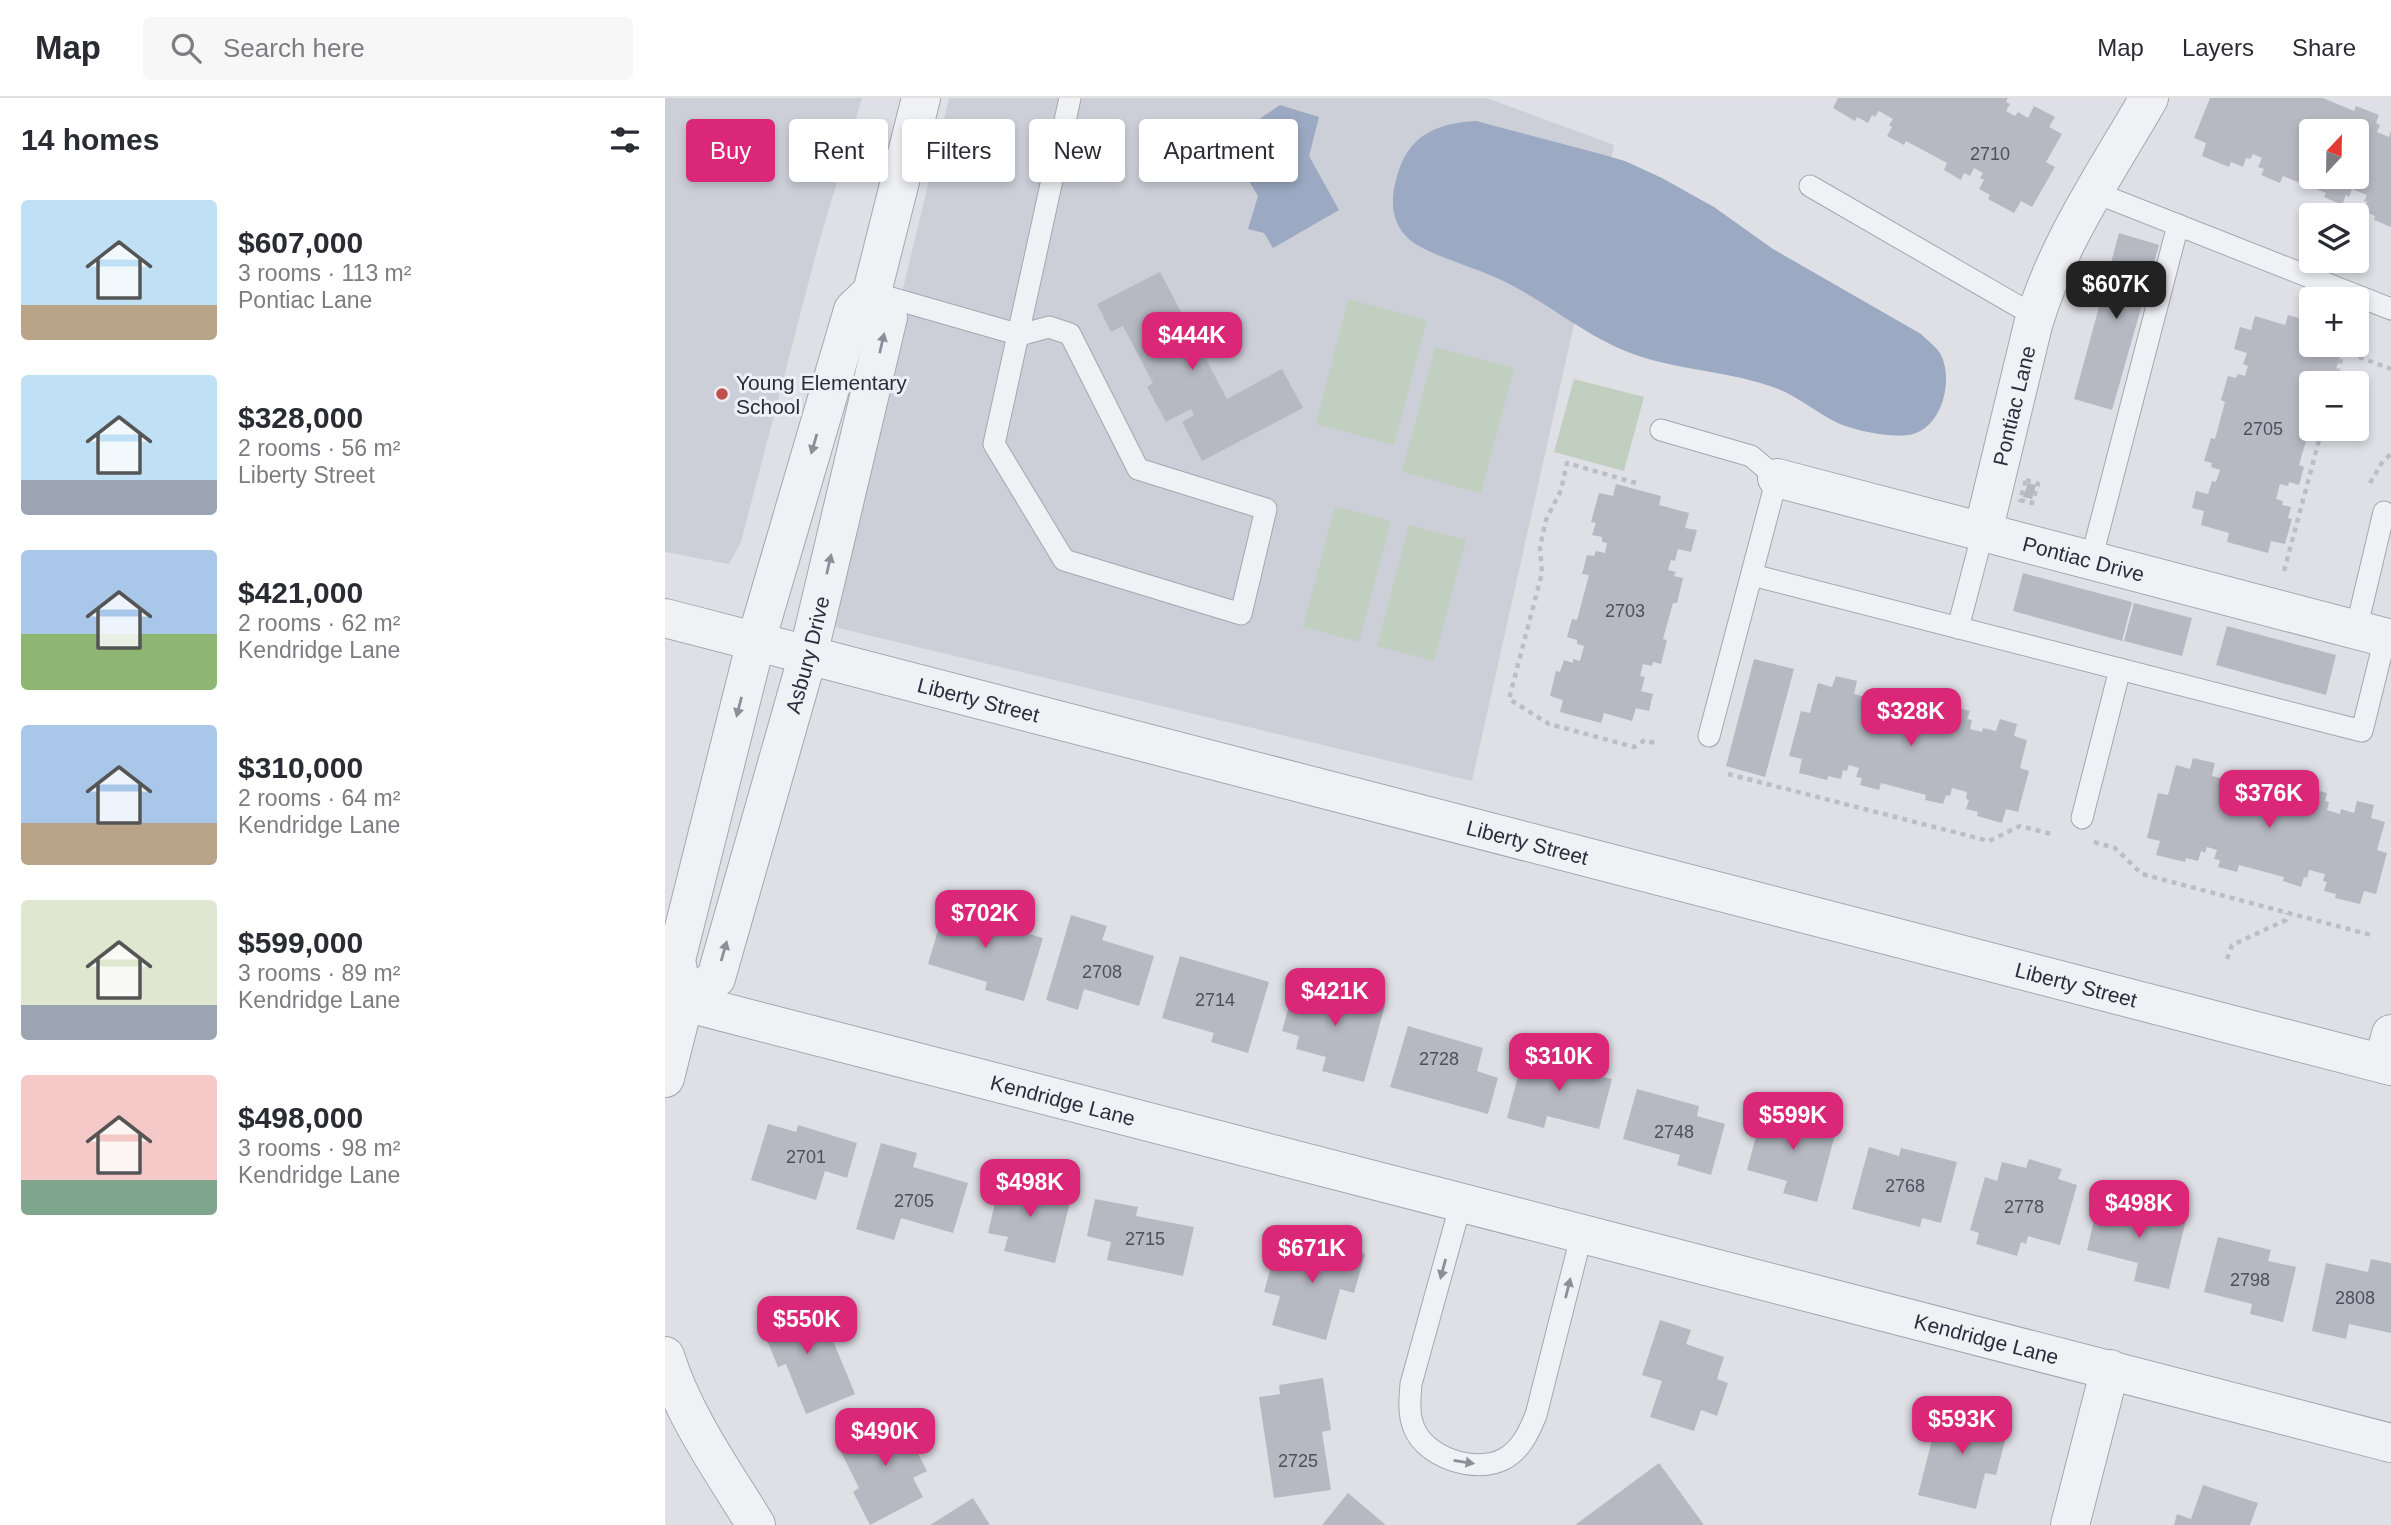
<!DOCTYPE html>
<html lang="en">
<head>
<meta charset="utf-8">
<style>
  :root { --surface:#fff; --page:#f7f7f7; --text:#2b2b33; --muted:#7c7c81; --line:#e1e1e2; --accent:#db2777 }
  body { margin:0; font-family:Arial,sans-serif; background:var(--page); color:var(--text); height:100vh; display:flex; flex-direction:column; font-size:26px; white-space:nowrap }
  * { box-sizing:border-box; margin:0 }
  p { font-size:23px; color:var(--muted) }
  .icon { flex:none; width:38px; height:38px; fill:none; stroke:currentColor; stroke-width:2; stroke-linecap:round; stroke-linejoin:round }
  .map { position:relative; flex:1; overflow:hidden }
  .details { display:flex; flex-direction:column; background:var(--surface); width:665px }
  .details>* { flex:none }
  .banner { position:absolute; left:21px; top:21px; width:665px; height:63px; display:flex; gap:14px }
  .needle { width:46px; rotate:22deg }
  .controls { position:absolute; left:1634px; top:21px; display:grid; gap:14px }
  .controls a { display:grid; place-items:center; width:70px; height:70px; border-radius:7px; background:var(--surface); box-shadow:0 4px 10px #0003; font-size:35px }
  .price { position:absolute; translate:-50% -60px; padding:0 16px; border-radius:14px; background:var(--accent); color:#fff; font-size:23px; line-height:46px; filter:drop-shadow(0 2px 4px #0008) }
  .price::after { content:''; position:absolute; left:50%; top:42px; width:21px; height:16px; margin-left:-10px; background:inherit; clip-path:polygon(0 0,100% 0,50% 100%) }
  .price.active { background:#222; color:#fff }
  ul { padding:0; list-style:none }
  li { display:flex; align-items:center; gap:21px; height:175px; padding:0 21px }
  li span { display:grid; place-items:center; flex:none; width:196px; height:140px; border-radius:7px; color:#555 }
  li>.icon { margin-inline-start:auto }
  span .icon { width:84px; height:84px; fill:#fffc; stroke-width:1 }
  li b { font-size:30px }
  h2 { display:flex; justify-content:space-between; align-items:center; height:84px; padding:0 21px; font-size:30px }
  .pill { padding:0 24px; border-radius:7px; background:var(--surface); box-shadow:0 4px 10px #0003; font-size:24px; line-height:63px }
  .pill.active { background:var(--accent); color:#fff }
  header { display:flex; align-items:center; gap:42px; box-sizing:border-box; height:98px; padding:0 35px; background:var(--surface); border-bottom:2px solid var(--line) }
  header strong { font-size:33px }
  nav { display:flex; gap:38px; margin-inline-start:auto; font-size:24px }
  .search { width:490px; height:63px; background:var(--page); display:flex; align-items:center; gap:18px; box-sizing:border-box; padding:0 24px; border-radius:7px; color:var(--muted); font-size:26px }
  main { display:flex; flex:1; min-height:0 }
  .map>svg:first-child { display:block }
</style>
</head>
<body>
<header>
<strong>Map</strong>
<div class="search"><svg class="icon" aria-label="search" viewBox="0 0 24 24"><circle cx="10" cy="10" r="6"/><path d="M15 15l6 6"/></svg>Search here</div>
<nav><a>Map</a><a>Layers</a><a>Share</a></nav>
</header>
<main>
<section class="details">
<h2>14 homes<svg class="icon" aria-label="filters" viewBox="0 0 24 24"><path d="M4 7h16M4 17h16"/><circle cx="9" cy="7" r="2"/><circle cx="15" cy="17" r="2"/></svg></h2>
<ul>
<li><span style="background:linear-gradient(#bfe0f5 75%,#b9a48a 0)"><svg class="icon" aria-label="home" viewBox="0 0 24 24"><path d="M3 11l9-7 9 7M6 9v11h12V9"/></svg></span><div><b>$607,000</b><p>3 rooms · 113 m²</p><p>Pontiac Lane</p></div></li>
<li><span style="background:linear-gradient(#bfe0f5 75%,#9aa5b1 0)"><svg class="icon" aria-label="home" viewBox="0 0 24 24"><path d="M3 11l9-7 9 7M6 9v11h12V9"/></svg></span><div><b>$328,000</b><p>2 rooms · 56 m²</p><p>Liberty Street</p></div></li>
<li><span style="background:linear-gradient(#a9c7e8 60%,#8fb573 0)"><svg class="icon" aria-label="home" viewBox="0 0 24 24"><path d="M3 11l9-7 9 7M6 9v11h12V9"/></svg></span><div><b>$421,000</b><p>2 rooms · 62 m²</p><p>Kendridge Lane</p></div></li>
<li><span style="background:linear-gradient(#a9c7e8 70%,#b9a48a 0)"><svg class="icon" aria-label="home" viewBox="0 0 24 24"><path d="M3 11l9-7 9 7M6 9v11h12V9"/></svg></span><div><b>$310,000</b><p>2 rooms · 64 m²</p><p>Kendridge Lane</p></div></li>
<li><span style="background:linear-gradient(#dfe7d0 75%,#9aa5b1 0)"><svg class="icon" aria-label="home" viewBox="0 0 24 24"><path d="M3 11l9-7 9 7M6 9v11h12V9"/></svg></span><div><b>$599,000</b><p>3 rooms · 89 m²</p><p>Kendridge Lane</p></div></li>
<li><span style="background:linear-gradient(#f6c9c9 75%,#7fa58c 0)"><svg class="icon" aria-label="home" viewBox="0 0 24 24"><path d="M3 11l9-7 9 7M6 9v11h12V9"/></svg></span><div><b>$498,000</b><p>3 rooms · 98 m²</p><p>Kendridge Lane</p></div></li>
</ul>
</section>
<div class="map">
<svg width="1726" height="1427" viewBox="0 0 1726 1427">
  <rect width="100%" height="100%" fill="#dee0e6"/>
  <g fill="#cccfd8">
    <polygon points="0,0 197,0 153,148 76,444 64,466 0,454"/>
    <polygon points="284,0 822,0 949,47 807,683 157,526"/>
  </g>
  <g fill="#c1cfc0">
    <polygon points="683,201 762,222 729,347 651,326"/>
    <polygon points="770,249 849,270 816,395 737,374"/>
    <polygon points="909,281 979,299 959,373 889,354"/>
    <polygon points="670,408 726,423 694,544 638,529"/>
    <polygon points="744,427 801,442 769,563 712,548"/>
  </g>
  <g fill="#9ca9c3">
    <polygon points="615,7 654,19 644,58 674,112 608,150 599,135 583,131 593,98 560,44"/>
    <path d="M811,23L932,55L960,63L997,80L1049,109L1108,151L1256,236C1262,242 1271,249 1275,255C1289,280 1278,328 1248,336C1230,341 1191,333 1175,326C1150,315 1131,296 1105,288C1055,271 1000,272 951,249C910,230 874,199 832,180C811,170 761,156 745,142C722,122 726,94 735,69C748,34 777,25 811,23Z"/>
  </g>
  <g fill="#b6b9c2" fill-rule="evenodd">
    <polygon points="1173,0 1343,0 1341,4 1345,6 1341,13 1350,18 1353,14 1363,20 1369,8 1390,19 1384,29 1397,36 1381,64 1390,69 1367,109 1356,103 1349,115 1323,101 1325,97 1314,91 1319,82 1315,80 1318,75 1309,70 1305,78 1299,75 1296,82 1279,72 1282,65 1241,43 1239,47 1222,38 1227,29 1224,27 1228,21 1214,13 1210,19 1207,17 1203,25 1192,19 1190,23 1168,10"/>
    <path d="M1545,0H1658L1689,13L1691,8L1714,17L1711,25L1715,27L1712,34L1724,39L1726,33V129L1709,122L1710,118L1699,113L1702,104L1699,103L1702,97L1687,91L1684,99L1681,97L1677,107L1659,99L1661,95L1618,78L1615,85L1596,77L1599,71L1593,69L1597,60L1588,56L1585,61L1581,60L1578,69L1566,64L1564,69L1537,58L1541,45L1529,40ZM1647,33H1692V79H1647Z"/>
    <polygon points="1454,135 1494,147 1447,312 1409,301"/>
    <polygon points="495,174 562,301 617,271 638,310 537,363 517,324 529,317 526,311 501,324 482,289 488,285 458,228 446,234 432,206"/>
    <polygon points="1623,217 1647,224 1647,247 1678,247 1670,275 1666,274 1663,285 1653,283 1652,285 1646,285 1644,295 1647,296 1647,322 1634,367 1639,369 1634,387 1624,384 1623,388 1615,386 1611,401 1618,403 1617,407 1626,409 1623,420 1627,421 1620,446 1606,443 1603,455 1562,444 1564,435 1536,427 1539,413 1527,410 1531,393 1543,396 1547,383 1551,384 1555,372 1546,369 1547,365 1539,363 1546,340 1550,341 1560,304 1556,302 1563,278 1571,280 1573,276 1580,278 1583,268 1578,266 1582,255 1569,251 1575,229 1586,232 1590,218 1620,227"/>
    <polygon points="1363,385 1371,387 1367,401 1358,399"/>
    <polygon points="951,386 996,398 994,407 1024,415 1020,430 1032,432 1026,454 1013,451 1010,463 1006,462 1003,472 1011,474 1009,478 1018,480 1012,505 1008,505 998,541 1002,542 996,566 988,564 987,568 978,566 975,578 980,579 976,593 988,596 984,613 971,610 967,623 939,615 936,625 895,614 898,602 885,598 891,573 895,574 899,562 908,565 908,561 915,563 919,548 912,546 912,542 902,539 907,521 912,522 924,477 917,476 922,457 929,458 931,453 940,455 942,445 937,444 937,439 927,437 931,425 926,424 934,395 948,398"/>
    <polygon points="1358,475 1467,504 1457,543 1348,513"/>
    <polygon points="1469,505 1527,520 1517,558 1459,543"/>
    <polygon points="1562,528 1671,557 1661,597 1551,567"/>
    <polygon points="1089,561 1129,571 1100,679 1061,668"/>
    <polygon points="1171,578 1192,583 1189,596 1201,599 1200,604 1210,606 1212,599 1216,600 1219,591 1243,597 1243,602 1280,612 1281,607 1305,613 1302,621 1307,622 1305,631 1317,634 1318,630 1331,633 1335,621 1352,626 1349,638 1362,642 1355,670 1364,673 1353,714 1341,711 1337,725 1312,718 1313,714 1301,711 1304,702 1301,701 1302,694 1287,690 1285,698 1281,697 1278,706 1260,702 1261,697 1216,685 1214,692 1195,687 1197,680 1191,679 1194,670 1184,667 1182,673 1178,672 1176,681 1163,678 1162,682 1134,675 1137,661 1124,658 1136,613 1145,615 1153,585 1167,589"/>
    <polygon points="1528,660 1550,665 1547,678 1559,681 1557,686 1568,688 1570,681 1574,682 1577,673 1601,679 1601,684 1637,694 1639,689 1662,695 1660,703 1664,704 1662,712 1675,716 1676,711 1689,715 1692,703 1709,707 1706,720 1720,724 1712,752 1722,755 1711,796 1699,793 1695,806 1670,800 1671,796 1659,793 1662,784 1658,783 1660,776 1644,772 1642,780 1639,779 1636,789 1618,783 1619,779 1574,767 1572,774 1553,769 1555,762 1549,761 1552,752 1542,749 1540,755 1536,753 1533,763 1521,760 1520,764 1491,757 1495,743 1482,740 1493,695 1503,697 1511,667 1525,671"/>
    <polygon points="284,796 315,805 310,820 378,840 359,903 320,892 322,884 263,866"/>
    <polygon points="406,817 442,828 437,842 489,858 474,908 419,891 413,912 381,902"/>
    <polygon points="515,858 604,884 583,955 546,944 549,935 497,920"/>
    <polygon points="631,883 720,907 699,984 657,973 661,959 631,951 634,938 617,933"/>
    <polygon points="743,928 818,950 812,973 833,980 823,1016 725,989"/>
    <polygon points="901,955 927,962 923,976 947,981 934,1031 882,1018 879,1030 842,1020 858,959 897,969"/>
    <polygon points="972,991 1034,1008 1032,1018 1060,1026 1046,1077 1012,1067 1015,1057 958,1041"/>
    <polygon points="1118,1007 1145,1014 1142,1025 1171,1033 1152,1104 1118,1095 1122,1083 1082,1072 1097,1016 1114,1020"/>
    <polygon points="103,1026 131,1034 133,1027 192,1045 182,1080 160,1073 151,1102 86,1082"/>
    <polygon points="216,1045 252,1055 248,1069 303,1085 288,1135 236,1120 229,1142 191,1131"/>
    <polygon points="1204,1049 1234,1058 1236,1050 1292,1064 1276,1125 1257,1120 1255,1129 1187,1111"/>
    <polygon points="1364,1061 1397,1071 1393,1081 1412,1087 1395,1147 1363,1138 1361,1146 1356,1144 1352,1158 1311,1146 1314,1135 1305,1132 1320,1079 1332,1083 1337,1064 1361,1070"/>
    <polygon points="336,1079 407,1096 390,1165 339,1153 343,1139 323,1135"/>
    <polygon points="430,1101 473,1109 471,1118 529,1129 518,1178 442,1162 446,1144 422,1138"/>
    <polygon points="1434,1101 1521,1122 1504,1191 1469,1183 1473,1165 1422,1152"/>
    <polygon points="632,1137 700,1156 689,1195 675,1191 661,1242 607,1227 615,1198 599,1194 608,1161 625,1166"/>
    <polygon points="1553,1139 1606,1152 1603,1163 1631,1169 1618,1224 1585,1216 1587,1206 1539,1194"/>
    <polygon points="1706,1161 1726,1165 1726,1235 1684,1226 1681,1241 1647,1233 1661,1165 1703,1174"/>
    <polygon points="141,1202 155,1236 164,1233 190,1296 141,1316 121,1266 113,1269 93,1220"/>
    <polygon points="995,1222 1026,1232 1021,1246 1059,1259 1052,1281 1063,1285 1052,1318 1036,1312 1029,1333 985,1319 997,1283 977,1277"/>
    <polygon points="658,1280 666,1332 657,1334 666,1392 609,1400 594,1299 615,1296 614,1287"/>
    <polygon points="1276,1306 1345,1324 1331,1377 1320,1375 1311,1411 1253,1397"/>
    <polygon points="238,1314 253,1342 247,1344 262,1373 248,1380 258,1399 205,1427 188,1394 194,1390 173,1348"/>
    <polygon points="994,1365 1039,1427 910,1427"/>
    <polygon points="1538,1387 1593,1405 1585,1427 1509,1427 1512,1416 1526,1421"/>
    <polygon points="683,1395 721,1427 657,1427"/>
    <polygon points="308,1400 325,1427 265,1427"/>
  </g>
  <g fill="none" stroke-linecap="round" stroke-linejoin="round">
    <defs>
      <g id="service">
        <polyline points="1145,88 1370,218"/>
        <polyline points="1429,94 1726,211"/>
        <polyline points="209,195 355,237 384,229 405,236 473,371 601,411 576,516 399,462 329,346 405,0"/>
        <polyline points="996,332 1086,358 1112,380 1044,638"/>
        <polyline points="1426,462 1513,127"/>
        <polyline points="1087,477 1697,633 1720,540"/>
        <polyline points="1293,530 1318,434"/>
        <polyline points="1691,532 1719,414"/>
        <polyline points="1417,720 1455,571"/>
        <path d="M796,1105L746,1286C745,1300 743,1316 749,1330C761,1360 811,1376 839,1361C856,1352 864,1334 871,1317L917,1135"/>
      </g>
      <g id="minor">
        <path id="s1" d="M1112,380L1726,541"/>
        <path id="s2" d="M1318,434L1368,227C1392,145 1442,73 1484,0"/>
        <path id="s3" d="M0,899L1726,1345"/>
        <path id="s4" d="M19,904L51,880L143,557L223,219L207,194"/>
        <polyline points="1718,966 1726,936"/>
        <polyline points="0,980 19,904 11,862 91,543 188,212 207,194 256,0"/>
        <path d="M0,1258C19,1319 58,1373 91,1427"/>
        <polyline points="1405,1427 1445,1271"/>
      </g>
      <g id="tertiary">
        <path id="s5" d="M0,520L1726,968"/>
      </g>
    </defs>
    <use href="#service" stroke="#a4a7b0" stroke-width="23"/>
    <use href="#minor" stroke="#a4a7b0" stroke-width="40"/>
    <use href="#tertiary" stroke="#a4a7b0" stroke-width="40"/>
    <g stroke="#bcbec5" stroke-width="4.5" stroke-dasharray="5 5" stroke-linecap="butt">
      <polyline points="1670,285 1678,253 1726,271"/>
      <polygon points="1361,382 1373,386 1367,405 1355,402"/>
      <polyline points="971,385 902,365 896,392 881,422 875,449 877,475 844,601 884,626 969,649 980,642 993,646"/>
      <polyline points="1705,385 1718,363 1726,356"/>
      <polyline points="1619,473 1657,331"/>
      <polyline points="1063,676 1324,743 1355,728 1386,736"/>
      <polyline points="1429,744 1450,750 1477,776 1706,837"/>
      <polyline points="1562,861 1567,847 1621,822 1622,815"/>
    </g>
    <use href="#service" stroke="#f0f1f5" stroke-width="21"/>
    <use href="#minor" stroke="#f0f1f5" stroke-width="38"/>
    <use href="#tertiary" stroke="#f0f1f5" stroke-width="38"/>
  </g>
  <defs><path id="oneway-solid" d="M-6-.8H1V-3.2L6.5 0L1 3.2V.8H-6Z" transform="scale(1.75)"/></defs>
  <g fill="#8c8f98">
    <use href="#oneway-solid" transform="translate(217 245) rotate(-77)"/>
    <use href="#oneway-solid" transform="translate(149 346) rotate(106)"/>
    <use href="#oneway-solid" transform="translate(164 466) rotate(-77)"/>
    <use href="#oneway-solid" transform="translate(74 609) rotate(104)"/>
    <use href="#oneway-solid" transform="translate(59 853) rotate(-74)"/>
    <use href="#oneway-solid" transform="translate(778 1171) rotate(105)"/>
    <use href="#oneway-solid" transform="translate(903 1190) rotate(-76)"/>
    <use href="#oneway-solid" transform="translate(799 1364) rotate(9)"/>
  </g>
  <circle fill="#c14d4d" stroke="#edeff4" stroke-width="2.5" cx="57" cy="296" r="7"/>
  <g text-anchor="middle" dominant-baseline="central" stroke-width="6" stroke-linejoin="round" paint-order="stroke">
    <g font-size="18" fill="#4c505e">
      <text x="1325" y="56">2710</text>
      <text x="1598" y="331">2705</text>
      <text x="960" y="513">2703</text>
      <text x="437" y="874">2708</text>
      <text x="550" y="902">2714</text>
      <text x="774" y="961">2728</text>
      <text x="1009" y="1034">2748</text>
      <text x="141" y="1059">2701</text>
      <text x="1240" y="1088">2768</text>
      <text x="249" y="1103">2705</text>
      <text x="1359" y="1109">2778</text>
      <text x="480" y="1141">2715</text>
      <text x="1585" y="1182">2798</text>
      <text x="1690" y="1200">2808</text>
      <text x="633" y="1363">2725</text>
    </g>
    <g font-size="21" fill="#292d3c" stroke="#edeff4" text-anchor="start">
      <text x="71" y="284">Young Elementary<tspan x="71" dy="24">School</tspan></text>
    </g>
    <g font-size="21" fill="#292d3c" stroke="#edeff4">
      <text stroke="none"><textPath href="#s2" startOffset="130">Pontiac Lane</textPath></text>
      <text stroke="none"><textPath href="#s1" startOffset="317">Pontiac Drive</textPath></text>
      <text stroke="none"><textPath href="#s4" startOffset="376">Asbury Drive</textPath></text>
      <text stroke="none"><textPath href="#s5" startOffset="324">Liberty Street</textPath></text>
      <text stroke="none"><textPath href="#s5" startOffset="891">Liberty Street</textPath></text>
      <text stroke="none"><textPath href="#s5" startOffset="1458">Liberty Street</textPath></text>
      <text stroke="none"><textPath href="#s3" startOffset="411">Kendridge Lane</textPath></text>
      <text stroke="none"><textPath href="#s3" startOffset="1365">Kendridge Lane</textPath></text>
    </g>
  </g>
</svg>
<div class="controls">
<a><svg class="needle" viewBox="-14 -14 28 28"><path d="M0-13l5 13h-10z" fill="#e53935"/><path d="M0 13l5-13h-10z" fill="#7c7c81"/></svg></a>
<a><svg class="icon" aria-label="layers" viewBox="0 0 24 24"><path d="M12 4l9 5-9 5-9-5zM3 14l9 5 9-5"/></svg></a>
<a>+</a>
<a>−</a>
</div>
<b class="price active" style="left:1451px;top:223px">$607K</b>
<b class="price" style="left:527px;top:274px">$444K</b>
<b class="price" style="left:1246px;top:650px">$328K</b>
<b class="price" style="left:1604px;top:732px">$376K</b>
<b class="price" style="left:320px;top:852px">$702K</b>
<b class="price" style="left:670px;top:930px">$421K</b>
<b class="price" style="left:894px;top:995px">$310K</b>
<b class="price" style="left:1128px;top:1054px">$599K</b>
<b class="price" style="left:365px;top:1121px">$498K</b>
<b class="price" style="left:1474px;top:1142px">$498K</b>
<b class="price" style="left:647px;top:1187px">$671K</b>
<b class="price" style="left:142px;top:1258px">$550K</b>
<b class="price" style="left:1297px;top:1358px">$593K</b>
<b class="price" style="left:220px;top:1370px">$490K</b>
<div class="banner">
<a class="pill active">Buy</a>
<a class="pill">Rent</a>
<a class="pill">Filters</a>
<a class="pill">New</a>
<a class="pill">Apartment</a>
</div>
</div>
</main>
</body>
</html>
